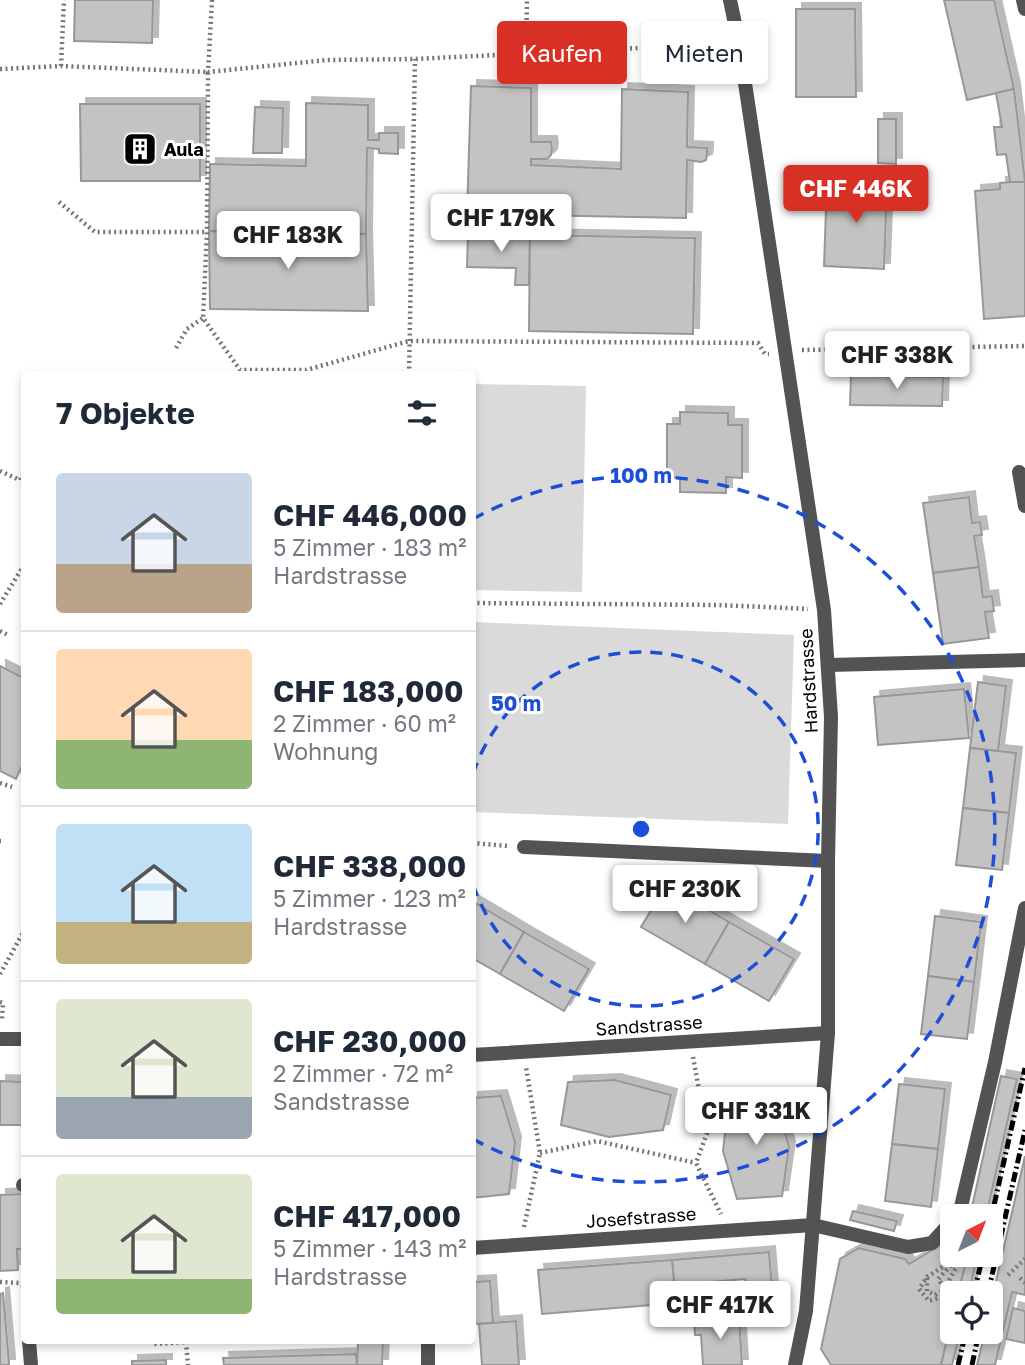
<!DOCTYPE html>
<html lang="de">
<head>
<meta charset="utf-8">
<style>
  :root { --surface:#fff; --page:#f2f2f3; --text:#1f2937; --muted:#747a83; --line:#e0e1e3; --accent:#d93025 }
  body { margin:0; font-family:"Golos Text",sans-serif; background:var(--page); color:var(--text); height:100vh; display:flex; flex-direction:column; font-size:26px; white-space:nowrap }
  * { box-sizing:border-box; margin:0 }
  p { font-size:23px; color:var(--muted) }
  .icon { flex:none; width:38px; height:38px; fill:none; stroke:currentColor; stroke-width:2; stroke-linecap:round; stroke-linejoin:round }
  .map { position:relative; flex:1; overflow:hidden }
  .panel { position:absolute; left:21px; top:371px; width:455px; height:973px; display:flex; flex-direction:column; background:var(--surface); border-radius:7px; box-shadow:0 4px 10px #0003 }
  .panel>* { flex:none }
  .top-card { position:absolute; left:497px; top:21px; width:422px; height:63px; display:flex; gap:14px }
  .needle { width:46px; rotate:42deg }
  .buttons { position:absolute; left:940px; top:1204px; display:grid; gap:14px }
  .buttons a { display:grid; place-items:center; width:63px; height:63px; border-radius:7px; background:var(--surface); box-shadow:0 4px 10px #0003; font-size:35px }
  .price { position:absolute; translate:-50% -60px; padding:0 16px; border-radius:7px; background:#fff; color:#222; font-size:23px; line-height:46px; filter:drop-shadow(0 2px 4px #0008) }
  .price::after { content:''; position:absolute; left:50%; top:42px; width:21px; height:16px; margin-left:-10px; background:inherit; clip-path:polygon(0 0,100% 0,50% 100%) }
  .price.on { background:var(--accent); color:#fff }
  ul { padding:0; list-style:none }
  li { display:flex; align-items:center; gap:21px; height:175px; padding:0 35px }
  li+li { border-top:2px solid var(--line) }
  li span { display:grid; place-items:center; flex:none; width:196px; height:140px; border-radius:7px; color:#555 }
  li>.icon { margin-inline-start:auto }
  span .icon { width:84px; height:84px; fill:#fffc; stroke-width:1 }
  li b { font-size:30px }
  h2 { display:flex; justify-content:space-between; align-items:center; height:84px; padding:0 35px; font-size:30px }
  .tag { padding:0 24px; border-radius:7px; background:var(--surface); box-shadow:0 4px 10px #0003; font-size:24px; line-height:63px }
  .tag.on { background:var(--accent); color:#fff }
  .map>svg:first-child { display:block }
</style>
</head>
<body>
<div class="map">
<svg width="1025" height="1365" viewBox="0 0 1025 1365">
  <defs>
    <filter id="shadow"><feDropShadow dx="6" dy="-6" stdDeviation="0" flood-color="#0004"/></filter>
  </defs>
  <rect width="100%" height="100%" fill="#fff"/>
  <g fill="#dadada">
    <polygon points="473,384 586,386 582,592 473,590"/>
    <polygon points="473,622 794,635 788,824 473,812"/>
  </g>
  <g fill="#c3c3c3" stroke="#979797" stroke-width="2" filter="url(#shadow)">
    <polygon points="75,0 153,0 152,43 74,41"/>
    <polygon points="944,0 994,0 1014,89 967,100"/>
    <polygon points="796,9 855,9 856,97 796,97"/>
    <polygon points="471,86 531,88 531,142 551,142 552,149 551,155 547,159 531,159 531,165 621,169 622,89 688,92 687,147 707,148 707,154 706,160 701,162 687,160 686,218 467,214"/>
    <polygon points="1014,89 1025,182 1010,182 1006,154 997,155 994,127 1002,127 996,93"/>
    <polygon points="306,103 368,105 368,140 379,140 379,133 398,133 398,154 379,153 379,149 367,148 366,234 209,231 210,164 306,166"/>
    <polygon points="80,104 200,104 200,181 81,181"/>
    <polygon points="255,107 283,108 282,153 253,153"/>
    <polygon points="878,119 896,119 896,164 878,163"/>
    <polygon points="827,181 887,183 884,269 824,266"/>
    <polygon points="1010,182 1025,182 1025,316 984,319 975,191 1000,189 1000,183"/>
    <polygon points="209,231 366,234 368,311 210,309"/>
    <polygon points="468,234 530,235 529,285 515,285 516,268 467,267"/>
    <polygon points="530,235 695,238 693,334 529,331"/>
    <polygon points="851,376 943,377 942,406 850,405"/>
    <polygon points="680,412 728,413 728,425 742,425 742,478 726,477 726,493 680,492 680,478 667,477 667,424 680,424"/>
    <polygon points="969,497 972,523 980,522 982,535 974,536 979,567 933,573 923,503"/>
    <polygon points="979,567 983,597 992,596 994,611 985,612 989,638 943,644 933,573"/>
    <polygon points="0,666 24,678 24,761 16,779 0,771"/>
    <polygon points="978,682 1006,686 998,751 970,748"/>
    <polygon points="964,689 969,738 878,745 874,697"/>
    <polygon points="970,748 1016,753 1009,813 963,808"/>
    <polygon points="963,808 1009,813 1002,870 956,865"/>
    <polygon points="666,885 729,922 705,964 641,927"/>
    <polygon points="472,901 524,932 500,974 472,958"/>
    <polygon points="935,916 981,922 974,982 928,976"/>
    <polygon points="729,922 794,959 769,1001 705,964"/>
    <polygon points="524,932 589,969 564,1011 500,974"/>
    <polygon points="928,976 974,982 967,1039 921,1034"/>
    <polygon points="1001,1076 1017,1079 986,1216 970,1216"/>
    <polygon points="615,1080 671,1095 663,1130 609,1137 561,1125 568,1082"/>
    <polygon points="0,1081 24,1082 24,1125 0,1125"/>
    <polygon points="899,1084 945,1089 938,1149 892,1144"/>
    <polygon points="501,1096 515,1142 509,1194 472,1198 472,1098"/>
    <polygon points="775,1096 789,1147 782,1196 737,1199 723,1151 729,1099"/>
    <polygon points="892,1144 938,1149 931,1207 885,1201"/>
    <polygon points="1025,1156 1025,1295 1012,1292 995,1365 977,1365 985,1332 990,1332 990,1307"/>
    <polygon points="24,1194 24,1249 17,1249 18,1270 0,1271 0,1195"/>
    <polygon points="853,1211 897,1221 894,1231 850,1220"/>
    <polygon points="949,1240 952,1241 952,1255 968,1255 958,1293 952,1293 952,1319 941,1365 831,1365 821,1349 840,1259 859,1248 905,1259 909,1264"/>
    <polygon points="769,1252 774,1313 748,1315 745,1279 674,1285 672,1260"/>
    <polygon points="968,1255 977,1255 969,1293 958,1293"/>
    <polygon points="672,1260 676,1303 542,1314 538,1270"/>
    <polygon points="490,1281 493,1323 472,1324 472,1282"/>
    <polygon points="3,1293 9,1363 9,1365 0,1365 0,1294"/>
    <polygon points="1013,1308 1025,1311 1025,1343 1006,1339"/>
    <polygon points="739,1317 742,1365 703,1365 701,1335 695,1335 694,1320"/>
    <polygon points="952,1319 952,1332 960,1332 952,1365 941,1365"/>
    <polygon points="516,1321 519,1365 482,1365 479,1324"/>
    <polygon points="358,1341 383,1342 382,1365 357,1365"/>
    <polygon points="356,1354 357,1365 224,1365 223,1358"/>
    <polygon points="166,1360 166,1365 132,1365 132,1361"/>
  </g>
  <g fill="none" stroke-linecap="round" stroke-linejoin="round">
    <g stroke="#757575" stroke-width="4.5" stroke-dasharray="2 3.5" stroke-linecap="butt">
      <polyline points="212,0 208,72 327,60 415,59 721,44"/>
      <polyline points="526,53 527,0"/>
      <polyline points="61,66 64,0"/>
      <polyline points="0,69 61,66 208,72 207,232 203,318 240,370 306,370 409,341 758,343 765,354 769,354"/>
      <polyline points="59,202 95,232 207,232"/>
      <polyline points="176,348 187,329 203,318"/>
      <polyline points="802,350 1025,346"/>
      <polyline points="409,374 415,59"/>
      <polyline points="0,471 20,480 24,472"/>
      <polyline points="472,603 718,605 808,609"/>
      <polyline points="0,604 24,565"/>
      <polyline points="0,631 8,635"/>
      <polyline points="0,783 12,787"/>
      <polyline points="0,841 1,841"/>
      <polyline points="472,843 509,846"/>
      <polyline points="0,974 24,931"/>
      <polyline points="0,1002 3,1003 2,1019"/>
      <polyline points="693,1057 707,1133 696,1163 721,1214"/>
      <polyline points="540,1153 597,1141 696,1163"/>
      <polyline points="524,1227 540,1153 526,1067"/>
      <polyline points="958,1264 948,1282 947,1295 929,1301 919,1289 927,1277 961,1255"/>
      <polyline points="1008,1275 1025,1259"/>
      <polyline points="927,1278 927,1291 935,1295 941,1292 943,1286 938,1279 953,1263"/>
      <polyline points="1020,1278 1025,1283"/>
      <polyline points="0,1282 20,1283 24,1286"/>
      <polyline points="152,1340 153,1344 221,1340"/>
      <polyline points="186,1342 188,1365"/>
    </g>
    <g stroke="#535353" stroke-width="14">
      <polyline points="1023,0 1025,9"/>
      <polyline points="1019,472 1025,506"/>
      <polyline points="829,665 1025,660"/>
      <polyline points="524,847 828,861"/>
      <polyline points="23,1185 24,1185"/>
      <polyline points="956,1216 960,1211 995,1062 1025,908"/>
      <polyline points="813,1225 908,1247 932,1243 952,1221"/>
    </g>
    <g stroke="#535353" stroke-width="14">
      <polyline points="730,0 739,43 824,610 831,717 828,861 828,1033 806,1311 795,1365"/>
      <polyline points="0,1039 24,1039"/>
      <polyline points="472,1055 828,1033"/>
      <polyline points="472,1248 813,1225"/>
      <polyline points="29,1340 31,1365"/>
      <polyline points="428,1365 428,1340"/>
    </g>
    <g stroke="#000" stroke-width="5" stroke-dasharray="10 3.5 2 3.5" stroke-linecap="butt">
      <polyline points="990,1223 1025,1068"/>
      <polyline points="974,1293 983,1255"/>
      <polyline points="988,1293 1025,1130"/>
      <polyline points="958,1365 966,1332"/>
      <polyline points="972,1365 979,1332"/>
    </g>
  </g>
  <g fill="none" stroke="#1d4ed8" stroke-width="3.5" stroke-dasharray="12 9">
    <path d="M473 774A177 177 0 1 1 473 884"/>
    <path d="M473 519A353 353 0 1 1 473 1139"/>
  </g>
  <defs>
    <symbol id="building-square" viewBox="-11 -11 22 22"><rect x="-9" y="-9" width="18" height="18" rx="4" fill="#000" stroke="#fff"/><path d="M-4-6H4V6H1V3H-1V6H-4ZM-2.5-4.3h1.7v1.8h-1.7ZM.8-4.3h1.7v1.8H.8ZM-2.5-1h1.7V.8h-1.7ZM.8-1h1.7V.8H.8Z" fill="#fff"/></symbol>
  </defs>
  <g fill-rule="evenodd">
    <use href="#building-square" x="121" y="130" width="38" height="38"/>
  </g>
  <g text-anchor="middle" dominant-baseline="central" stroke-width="6" stroke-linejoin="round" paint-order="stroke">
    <g font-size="18" font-weight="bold" fill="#000" stroke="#fff" text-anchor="start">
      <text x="164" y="149">Aula</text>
    </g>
    <g font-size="18" fill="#000" stroke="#fff">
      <text transform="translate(808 681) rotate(-93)">Hardstrasse</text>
      <text transform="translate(649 1025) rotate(-4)">Sandstrasse</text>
      <text transform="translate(641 1217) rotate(-4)">Josefstrasse</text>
    </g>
  </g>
  <circle cx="641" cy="829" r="10" fill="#1d4ed8" stroke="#fff" stroke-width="3.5"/>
  <g font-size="21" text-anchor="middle" font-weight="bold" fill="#1d4ed8" stroke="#fff" stroke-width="6" stroke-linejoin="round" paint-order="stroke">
    <text x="641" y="483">100 m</text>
    <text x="516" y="711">50 m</text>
  </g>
</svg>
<div class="buttons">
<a><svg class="needle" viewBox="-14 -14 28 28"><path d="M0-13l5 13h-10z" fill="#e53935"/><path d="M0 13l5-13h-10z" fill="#747a83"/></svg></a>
<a><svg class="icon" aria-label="locate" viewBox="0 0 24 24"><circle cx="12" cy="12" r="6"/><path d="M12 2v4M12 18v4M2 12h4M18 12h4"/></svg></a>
</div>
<b class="price on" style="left:856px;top:225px">CHF 446K</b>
<b class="price" style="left:501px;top:254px">CHF 179K</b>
<b class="price" style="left:288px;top:271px">CHF 183K</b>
<b class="price" style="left:897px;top:391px">CHF 338K</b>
<b class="price" style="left:685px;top:925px">CHF 230K</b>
<b class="price" style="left:756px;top:1147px">CHF 331K</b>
<b class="price" style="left:720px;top:1341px">CHF 417K</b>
<div class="top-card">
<a class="tag on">Kaufen</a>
<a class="tag">Mieten</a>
</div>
<section class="panel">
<h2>7 Objekte<svg class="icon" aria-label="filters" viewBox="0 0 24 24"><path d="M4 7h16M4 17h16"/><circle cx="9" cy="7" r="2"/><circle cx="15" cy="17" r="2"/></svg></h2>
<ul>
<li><span style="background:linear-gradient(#c9d6e8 65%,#b9a48a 0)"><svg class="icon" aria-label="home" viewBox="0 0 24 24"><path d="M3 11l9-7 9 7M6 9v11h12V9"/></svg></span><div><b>CHF 446,000</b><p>5 Zimmer · 183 m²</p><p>Hardstrasse</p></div></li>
<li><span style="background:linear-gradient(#ffd9b3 65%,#8fb573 0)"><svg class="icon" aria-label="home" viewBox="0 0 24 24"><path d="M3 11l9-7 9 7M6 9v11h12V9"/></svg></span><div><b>CHF 183,000</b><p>2 Zimmer · 60 m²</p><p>Wohnung</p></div></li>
<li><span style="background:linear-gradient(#bfe0f5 70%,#c2b280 0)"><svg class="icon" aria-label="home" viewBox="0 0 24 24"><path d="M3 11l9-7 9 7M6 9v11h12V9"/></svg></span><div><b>CHF 338,000</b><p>5 Zimmer · 123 m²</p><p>Hardstrasse</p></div></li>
<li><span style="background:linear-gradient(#dfe7d0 70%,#9aa5b1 0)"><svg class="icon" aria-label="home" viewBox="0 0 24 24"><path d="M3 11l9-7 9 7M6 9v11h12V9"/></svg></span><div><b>CHF 230,000</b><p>2 Zimmer · 72 m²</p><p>Sandstrasse</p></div></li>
<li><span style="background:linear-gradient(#dfe7d0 75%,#8fb573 0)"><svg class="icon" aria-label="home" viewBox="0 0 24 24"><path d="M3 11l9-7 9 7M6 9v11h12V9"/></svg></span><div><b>CHF 417,000</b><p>5 Zimmer · 143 m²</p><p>Hardstrasse</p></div></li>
</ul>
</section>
</div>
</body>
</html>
